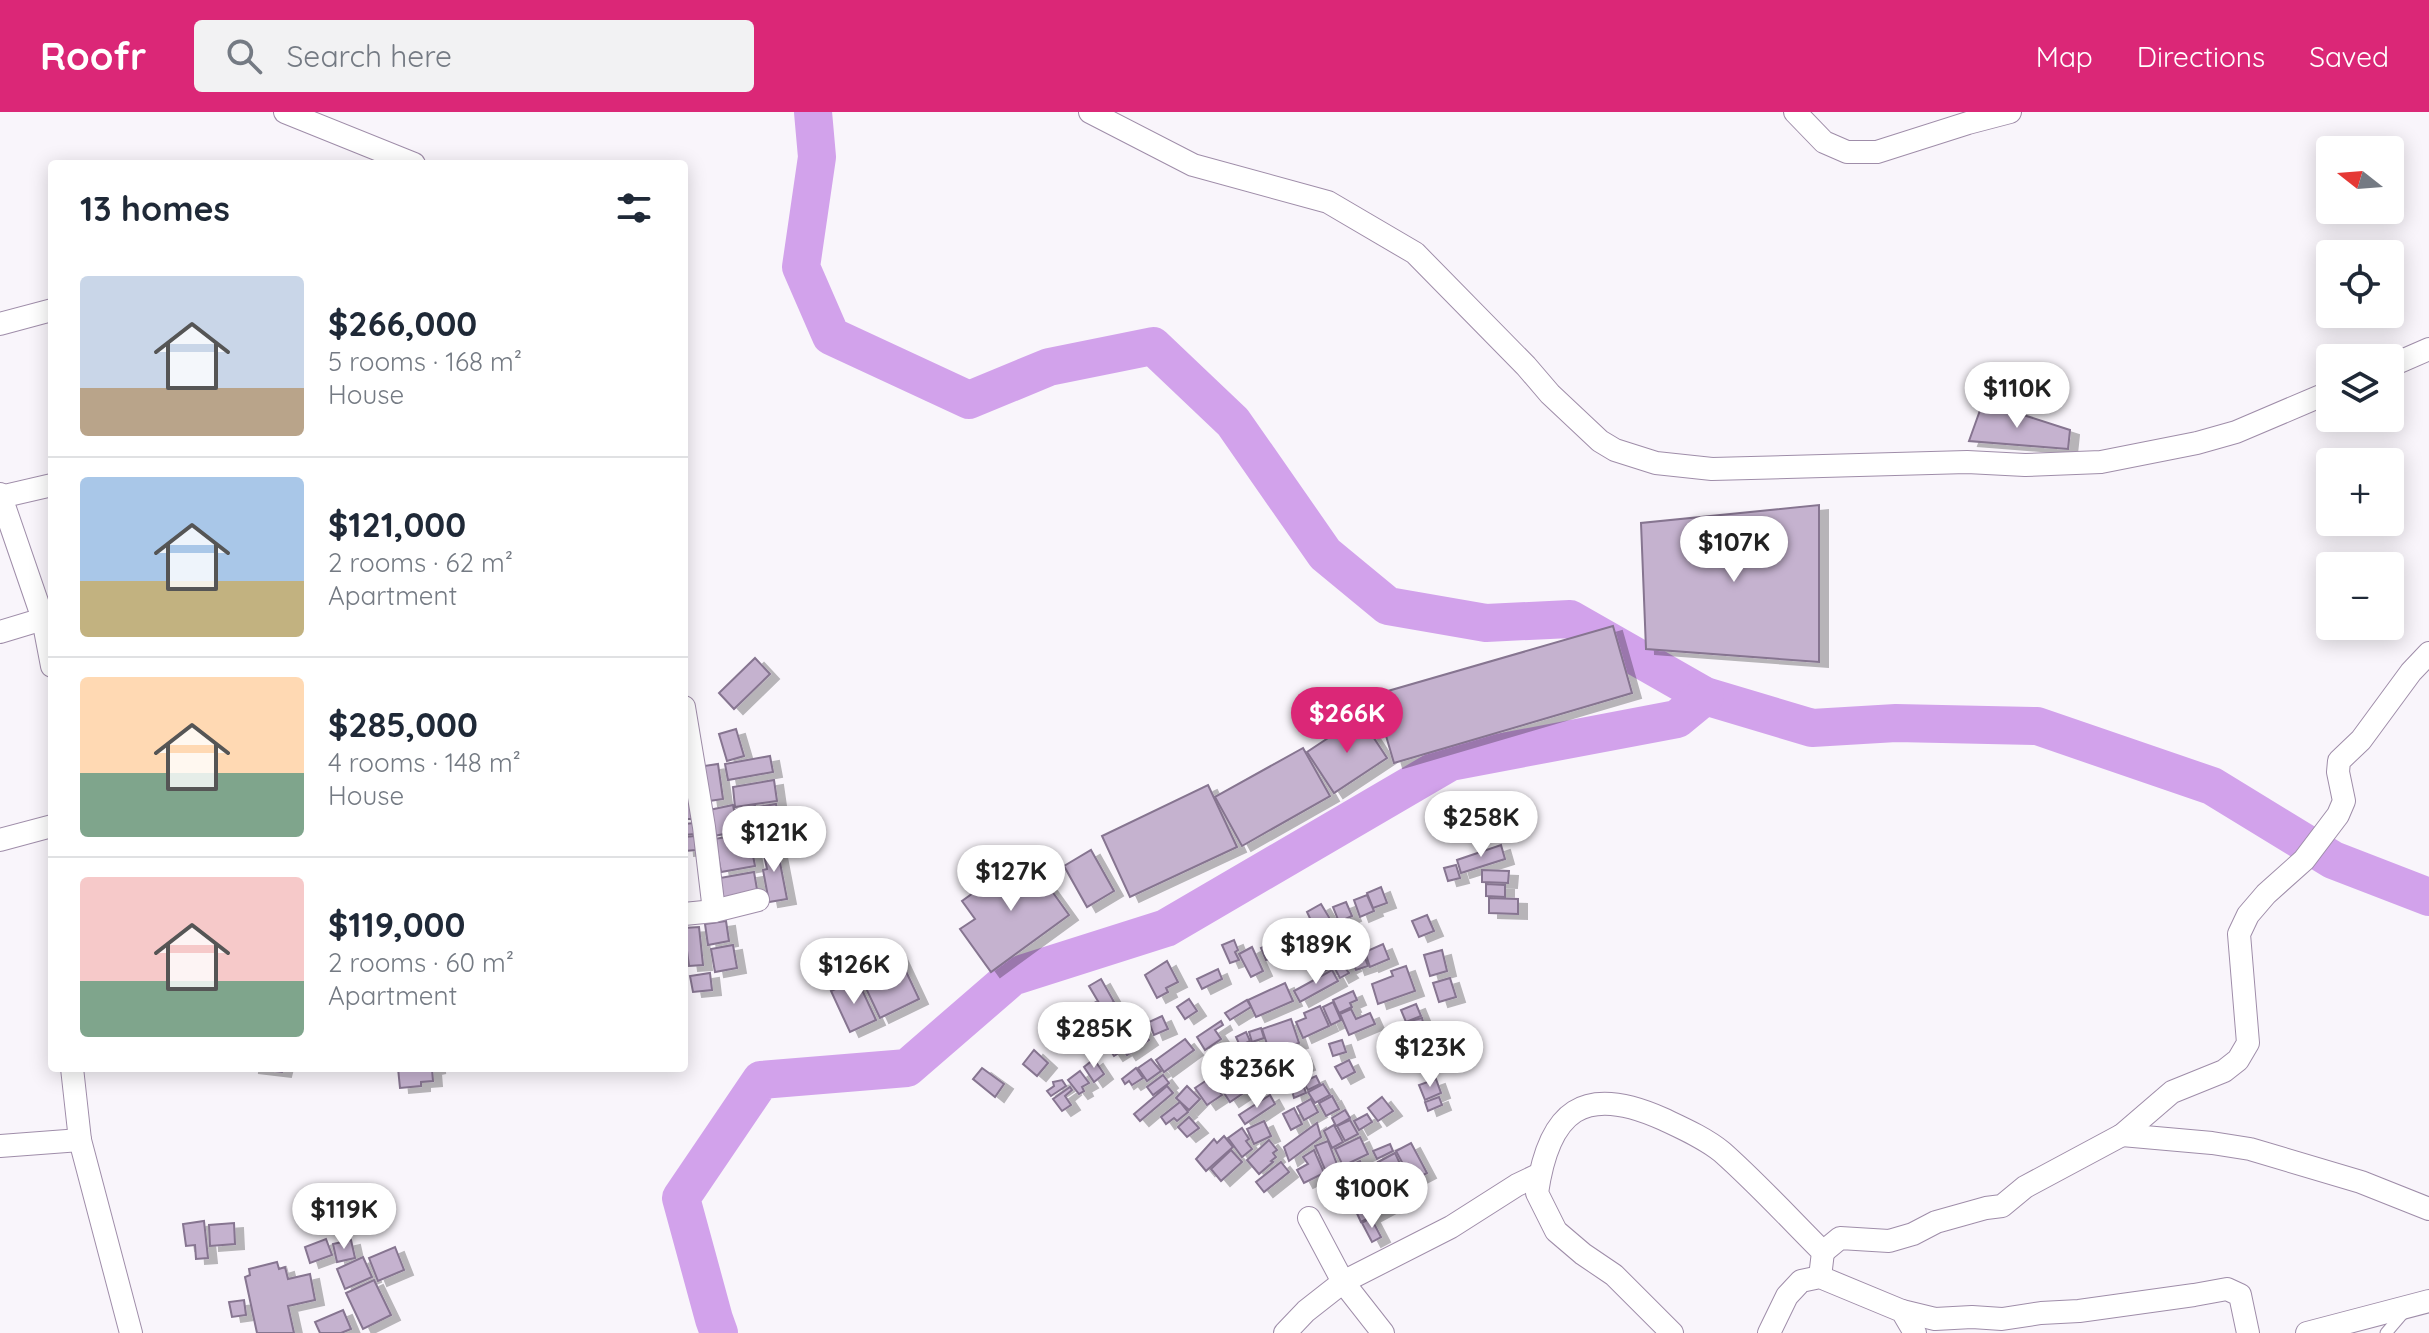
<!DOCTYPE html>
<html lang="en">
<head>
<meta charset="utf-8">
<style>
  :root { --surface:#fff; --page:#f2f2f3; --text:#1f2937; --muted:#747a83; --line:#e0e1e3; --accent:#db2777 }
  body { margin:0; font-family:Quicksand,sans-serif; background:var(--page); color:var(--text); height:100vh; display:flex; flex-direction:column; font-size:30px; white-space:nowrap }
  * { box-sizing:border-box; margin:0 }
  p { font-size:26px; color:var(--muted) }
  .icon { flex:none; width:44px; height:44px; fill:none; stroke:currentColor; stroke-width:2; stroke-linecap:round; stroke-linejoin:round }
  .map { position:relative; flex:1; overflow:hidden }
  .panel { position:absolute; left:48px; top:48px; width:640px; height:912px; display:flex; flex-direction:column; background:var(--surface); border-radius:8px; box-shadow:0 4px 20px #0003 }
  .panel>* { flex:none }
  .needle { width:52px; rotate:287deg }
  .fabs { position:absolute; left:2316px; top:24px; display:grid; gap:16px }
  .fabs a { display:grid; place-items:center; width:88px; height:88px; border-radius:8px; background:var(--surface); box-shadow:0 4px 20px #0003; font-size:40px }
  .price { position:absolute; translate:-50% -68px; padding:0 18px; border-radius:28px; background:#fff; color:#222; font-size:26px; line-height:52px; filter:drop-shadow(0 2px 4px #0008) }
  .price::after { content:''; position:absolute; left:50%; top:48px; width:24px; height:18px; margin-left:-12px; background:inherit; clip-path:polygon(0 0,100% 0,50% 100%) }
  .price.current { background:var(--accent); color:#fff }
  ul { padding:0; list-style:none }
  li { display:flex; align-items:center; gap:24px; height:200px; padding:0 32px }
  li+li { border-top:2px solid var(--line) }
  li span { display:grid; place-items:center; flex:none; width:224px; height:160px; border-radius:8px; color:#555 }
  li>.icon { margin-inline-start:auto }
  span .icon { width:96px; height:96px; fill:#fffc; stroke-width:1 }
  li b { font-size:34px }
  h2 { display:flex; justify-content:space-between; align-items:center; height:96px; padding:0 32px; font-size:34px }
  header { display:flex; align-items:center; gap:48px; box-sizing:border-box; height:112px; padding:0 40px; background:var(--accent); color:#fff }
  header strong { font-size:38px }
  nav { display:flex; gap:44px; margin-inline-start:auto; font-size:28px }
  .search { width:560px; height:72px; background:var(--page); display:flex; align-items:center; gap:20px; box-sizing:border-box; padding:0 28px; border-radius:8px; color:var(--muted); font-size:30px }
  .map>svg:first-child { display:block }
</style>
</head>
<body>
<header>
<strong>Roofr</strong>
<div class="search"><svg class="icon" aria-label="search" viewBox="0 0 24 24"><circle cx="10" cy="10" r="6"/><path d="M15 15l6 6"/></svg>Search here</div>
<nav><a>Map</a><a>Directions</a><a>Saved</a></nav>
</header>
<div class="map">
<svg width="2429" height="1221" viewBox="0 0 2429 1221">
  <defs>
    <filter id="shadow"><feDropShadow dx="9" dy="5" stdDeviation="0" flood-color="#0004"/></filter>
  </defs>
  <rect width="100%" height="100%" fill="#f9f5fb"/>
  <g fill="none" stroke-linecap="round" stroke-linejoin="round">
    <g stroke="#d2a2eb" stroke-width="38">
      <polyline points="813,0 817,45 801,155 831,224 969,288 1049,255 1153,234 1233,310 1325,442 1388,494 1486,511 1570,507 1705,584 1812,616 1896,611 2037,614 2212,674 2333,748 2429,785"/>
      <polyline points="719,1221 714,1207 681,1086 761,968 907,956 1012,865 1166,816 1450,650 1677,607 1705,584"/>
    </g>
  </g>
  <g fill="#c5b2cf" stroke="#867490" stroke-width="2" filter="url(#shadow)">
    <polygon points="1983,290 2070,318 2068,337 1969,329"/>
    <polygon points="1819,393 1819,550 1646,537 1641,411"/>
    <polygon points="1613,514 1632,581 1394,651 1374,583"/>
    <polygon points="755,546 770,562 734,597 719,581"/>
    <polygon points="1360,605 1387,646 1334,681 1307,640"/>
    <polygon points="736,617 744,644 727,649 719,622"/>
    <polygon points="1303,636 1330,684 1242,734 1215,685"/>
    <polygon points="770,644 773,660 728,668 725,652"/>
    <polygon points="718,652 723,687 709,689 704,654"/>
    <polygon points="774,668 777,689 735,695 733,675"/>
    <polygon points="1208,673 1237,735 1130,785 1102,724"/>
    <polygon points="690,686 692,707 684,707 684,687"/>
    <polygon points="776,692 779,707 761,711 758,695"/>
    <polygon points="733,693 734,698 755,694 759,715 714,724 709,698"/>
    <polygon points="694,711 695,722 684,723 684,712"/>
    <polygon points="761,718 762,726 750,728 755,754 721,760 715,727"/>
    <polygon points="695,724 696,738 685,739 684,725"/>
    <polygon points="776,730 787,787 769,790 763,758 767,757 762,733"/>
    <polygon points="1501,733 1505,747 1461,761 1457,748"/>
    <polygon points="1091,738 1114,779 1087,795 1064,754"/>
    <polygon points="1026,743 1069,803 991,860 960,817 975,807 962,789"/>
    <polygon points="1456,753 1460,766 1448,769 1444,756"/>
    <polygon points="1482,758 1509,759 1508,771 1482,770"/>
    <polygon points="754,760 758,783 724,789 720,766"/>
    <polygon points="1486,772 1505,773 1505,785 1486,784"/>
    <polygon points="1381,775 1387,791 1373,796 1367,781"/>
    <polygon points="1367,783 1374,799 1360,805 1354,788"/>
    <polygon points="1489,786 1518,787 1518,802 1489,801"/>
    <polygon points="1346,790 1352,804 1339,810 1333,795"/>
    <polygon points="1321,792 1330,807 1314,815 1307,800"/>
    <polygon points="1427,803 1434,819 1419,825 1412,809"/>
    <polygon points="726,809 729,829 708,833 705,812"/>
    <polygon points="699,815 703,853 689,854 684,816"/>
    <polygon points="1304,815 1314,833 1301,841 1291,823"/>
    <polygon points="1286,822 1294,841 1276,848 1275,845 1266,848 1261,836 1270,832 1269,829"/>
    <polygon points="1234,828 1238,838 1235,840 1239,848 1230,851 1222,833"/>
    <polygon points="1383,832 1389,847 1370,855 1365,840"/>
    <polygon points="733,833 737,856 715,860 711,837"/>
    <polygon points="1252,835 1263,859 1251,865 1239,842"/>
    <polygon points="895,836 919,887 880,906 856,855"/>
    <polygon points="1442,838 1447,859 1430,864 1424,843"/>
    <polygon points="1364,843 1368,854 1356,858 1352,847"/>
    <polygon points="1348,846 1352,854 1346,857 1349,861 1340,866 1333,853"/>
    <polygon points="1326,848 1330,856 1313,865 1309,857"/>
    <polygon points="1167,849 1178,870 1166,876 1168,880 1157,886 1145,863"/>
    <polygon points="1406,854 1415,879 1378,892 1372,872 1393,864 1391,859"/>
    <polygon points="1218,857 1222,867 1202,877 1197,867"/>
    <polygon points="1332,858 1338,869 1300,890 1294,879"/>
    <polygon points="710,861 712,878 693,880 690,864"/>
    <polygon points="1450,866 1456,885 1439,890 1433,871"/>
    <polygon points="857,867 876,908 850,920 831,879"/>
    <polygon points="1101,867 1114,890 1102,896 1089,874"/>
    <polygon points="1285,871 1293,889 1256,905 1248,888"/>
    <polygon points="1353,879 1357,888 1350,891 1352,895 1339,901 1333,888"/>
    <polygon points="1189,887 1197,899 1185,907 1177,895"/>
    <polygon points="1247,888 1251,895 1230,908 1225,901"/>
    <polygon points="1096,890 1102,902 1098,904 1101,910 1093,914 1084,896"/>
    <polygon points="1333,890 1341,908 1331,913 1323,895"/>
    <polygon points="1416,892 1421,904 1406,910 1401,898"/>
    <polygon points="1320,894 1329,914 1303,926 1296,910 1306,906 1304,901"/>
    <polygon points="1351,897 1356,907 1370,901 1375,912 1349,923 1340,902"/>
    <polygon points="1162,904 1168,917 1154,923 1149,910"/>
    <polygon points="1052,906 1065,925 1055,932 1042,913"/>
    <polygon points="1422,906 1425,918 1413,921 1410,909"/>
    <polygon points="1291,907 1299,931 1270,941 1262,917"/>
    <polygon points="1125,909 1129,916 1138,911 1149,928 1127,943 1111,918"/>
    <polygon points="1221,909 1223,913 1215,918 1221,927 1205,938 1197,925"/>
    <polygon points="1108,916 1122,939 1114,944 1099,921"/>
    <polygon points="1261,916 1264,926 1252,930 1249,920"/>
    <polygon points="1246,920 1250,929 1240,934 1236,925"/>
    <polygon points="1185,927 1194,938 1164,960 1156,948"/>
    <polygon points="1342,928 1346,940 1333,944 1329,932"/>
    <polygon points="1034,938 1048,951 1037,964 1023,952"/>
    <polygon points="1302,942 1306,953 1278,964 1274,953"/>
    <polygon points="1094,947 1104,962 1094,970 1084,955"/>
    <polygon points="1151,947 1161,959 1147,969 1138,956"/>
    <polygon points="1224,948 1231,961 1218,969 1211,955"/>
    <polygon points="1349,948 1355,960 1342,967 1335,955"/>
    <polygon points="249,956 283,956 282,960"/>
    <polygon points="398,956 437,956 432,957 433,969 421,970 421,974 400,976"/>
    <polygon points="982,956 1004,972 995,985 973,967"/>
    <polygon points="1136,956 1143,966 1132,973 1129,969 1125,972 1122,967"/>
    <polygon points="1080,959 1089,971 1082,975 1084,979 1079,982 1068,968"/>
    <polygon points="1163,963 1169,971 1153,983 1147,975"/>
    <polygon points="1316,964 1320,972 1308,978 1303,970"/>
    <polygon points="1210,966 1222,983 1207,993 1195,976"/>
    <polygon points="1436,967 1441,981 1425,988 1419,973"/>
    <polygon points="1062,968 1066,974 1051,984 1047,979 1054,974 1053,970"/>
    <polygon points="1234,970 1242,982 1230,990 1222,978"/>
    <polygon points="1323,972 1330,983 1315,991 1308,980"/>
    <polygon points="1167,974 1173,981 1140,1009 1134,1002"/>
    <polygon points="1187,974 1200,987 1189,998 1176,986"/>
    <polygon points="1070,975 1072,978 1065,984 1071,993 1062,999 1053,987"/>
    <polygon points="1304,975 1306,981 1294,986 1292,979"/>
    <polygon points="1270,983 1275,992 1245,1012 1239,1003"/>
    <polygon points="1332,984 1339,997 1326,1004 1319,991"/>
    <polygon points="1382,985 1393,999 1378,1009 1368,996"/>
    <polygon points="1439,985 1442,993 1428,999 1425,990"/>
    <polygon points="1311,987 1318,1000 1304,1008 1297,995"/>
    <polygon points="1180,990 1188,1000 1177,1009 1174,1006 1166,1012 1161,1005"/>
    <polygon points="1294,996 1302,1012 1291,1018 1283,1002"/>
    <polygon points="1345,998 1350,1006 1336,1014 1332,1006"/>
    <polygon points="1367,1002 1372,1010 1359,1018 1354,1009"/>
    <polygon points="1189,1005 1199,1016 1187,1025 1178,1015"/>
    <polygon points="1350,1008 1358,1022 1345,1029 1337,1014"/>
    <polygon points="1264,1009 1271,1024 1254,1032 1247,1017"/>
    <polygon points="1317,1011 1321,1025 1289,1049 1284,1035"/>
    <polygon points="1334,1013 1343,1030 1332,1036 1324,1019"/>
    <polygon points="1242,1016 1249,1027 1246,1029 1252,1037 1242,1045 1228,1026"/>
    <polygon points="1224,1024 1233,1035 1206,1059 1196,1047 1214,1027 1217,1031"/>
    <polygon points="1360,1025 1368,1042 1343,1054 1335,1037"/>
    <polygon points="1269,1028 1277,1038 1273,1041 1276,1045 1271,1049 1273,1050 1259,1062 1247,1048"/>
    <polygon points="1328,1029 1338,1055 1326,1060 1315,1034"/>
    <polygon points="1411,1031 1427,1061 1412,1069 1396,1039"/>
    <polygon points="1390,1032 1393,1039 1377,1047 1373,1039"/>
    <polygon points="1231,1038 1242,1050 1221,1069 1211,1057"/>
    <polygon points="1314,1038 1324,1061 1304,1071 1297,1058 1308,1052 1303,1045"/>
    <polygon points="1395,1041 1402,1056 1399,1057 1402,1063 1389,1070 1378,1050"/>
    <polygon points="1360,1049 1367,1063 1346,1073 1343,1057"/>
    <polygon points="1281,1050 1289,1060 1264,1080 1256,1070"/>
    <polygon points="1378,1054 1387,1071 1378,1076 1369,1060"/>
    <polygon points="1370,1064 1378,1078 1354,1091 1347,1076"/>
    <polygon points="1406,1065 1410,1073 1396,1082 1397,1083 1409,1076 1413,1084 1391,1096 1381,1079"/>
    <polygon points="1379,1080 1387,1096 1361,1110 1353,1093"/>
    <polygon points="1371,1106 1381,1125 1372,1130 1362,1111"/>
    <polygon points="204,1109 208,1146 196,1147 195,1133 186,1134 183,1112"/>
    <polygon points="234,1111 235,1132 210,1134 209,1113"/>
    <polygon points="326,1127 332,1143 310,1151 305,1135"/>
    <polygon points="351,1128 355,1146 337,1150 333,1132"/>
    <polygon points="395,1135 404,1158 378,1169 369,1146"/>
    <polygon points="363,1145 372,1165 345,1177 337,1157"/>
    <polygon points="277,1150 279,1157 285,1155 288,1167 310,1162 315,1188 288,1194 294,1221 257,1221 245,1165 250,1163 249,1157"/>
    <polygon points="374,1168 391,1203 363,1217 346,1181"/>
    <polygon points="244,1188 246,1203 232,1205 229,1190"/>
    <polygon points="343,1198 351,1217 341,1221 320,1221 315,1210"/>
  </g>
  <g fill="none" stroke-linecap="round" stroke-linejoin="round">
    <defs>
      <polyline id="service" points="2386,1221 2404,1200"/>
      <g id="minor">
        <polyline points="285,0 414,52"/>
        <polyline points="1090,0 1193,53 1328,90 1415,141 1526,254 1550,282 1600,329 1615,338 1656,351 1712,357 1967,350 2025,353 2101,350 2197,331 2236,320 2330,280"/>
        <polyline points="1795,0 1824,30 1847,40 1877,40 1968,11 2010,0"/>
        <polyline points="0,212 52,198"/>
        <polyline points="2390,254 2429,237"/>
        <polyline points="0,382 43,507 0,520"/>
        <polyline points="0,385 52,373"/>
        <polyline points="52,506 43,507 52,554"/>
        <polyline points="684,595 704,715 714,799"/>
        <polyline points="0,728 52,714"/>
        <polyline points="684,802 714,799 758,788"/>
        <polyline points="72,956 80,1028 131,1221"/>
        <polyline points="2122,1023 2212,1031 2250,1037 2361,1070 2429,1097"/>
        <polyline points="0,1034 80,1028"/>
        <polyline points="1309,1106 1343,1170 1383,1221"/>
        <polyline points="1823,1140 1840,1126 1889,1129 1913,1122 1936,1110 1986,1096 2002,1094 2025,1075 2122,1023 2172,980 2224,959 2238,948 2248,931 2239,822 2248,803 2266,782 2304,748 2338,703 2344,689 2338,660 2339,649 2361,628 2411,560 2429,541"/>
        <polyline points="1902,1199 1935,1207 1972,1205 2002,1207 2041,1201 2079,1199 2194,1183 2227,1177 2240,1183 2248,1221"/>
        <polyline points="1285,1221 1306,1199 1343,1170 1451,1115 1517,1073 1540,1062"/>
        <path d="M1672,1221L1614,1163L1583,1142L1556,1119L1537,1081C1549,999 1583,971 1663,1007C1682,1016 1705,1026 1722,1040C1757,1071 1790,1107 1823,1140L1820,1165"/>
        <polyline points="1769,1221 1787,1184 1801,1169 1820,1165 1902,1199 1915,1221"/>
        <polyline points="2307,1221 2429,1189"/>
      </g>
    </defs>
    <use href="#service" stroke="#9f8da9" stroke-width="13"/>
    <use href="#minor" stroke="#9f8da9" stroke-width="24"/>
    <use href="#service" stroke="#fff" stroke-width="11"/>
    <use href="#minor" stroke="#fff" stroke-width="22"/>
  </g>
</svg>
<div class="fabs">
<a><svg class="needle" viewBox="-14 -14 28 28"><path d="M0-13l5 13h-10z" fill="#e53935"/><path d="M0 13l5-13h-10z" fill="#747a83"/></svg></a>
<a><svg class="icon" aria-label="locate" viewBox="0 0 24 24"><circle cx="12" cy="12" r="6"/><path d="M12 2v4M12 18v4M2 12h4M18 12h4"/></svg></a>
<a><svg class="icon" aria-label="layers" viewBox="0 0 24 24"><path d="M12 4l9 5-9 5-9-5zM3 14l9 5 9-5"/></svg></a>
<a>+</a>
<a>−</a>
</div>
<b class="price" style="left:2017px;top:318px">$110K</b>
<b class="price" style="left:1734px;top:472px">$107K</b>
<b class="price current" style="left:1347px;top:643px">$266K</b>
<b class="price" style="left:1481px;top:747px">$258K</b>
<b class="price" style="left:774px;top:762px">$121K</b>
<b class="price" style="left:1011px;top:801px">$127K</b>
<b class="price" style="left:1316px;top:874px">$189K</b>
<b class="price" style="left:854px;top:894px">$126K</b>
<b class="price" style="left:1094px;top:958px">$285K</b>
<b class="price" style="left:1430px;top:977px">$123K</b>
<b class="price" style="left:1257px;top:998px">$236K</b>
<b class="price" style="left:1372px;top:1118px">$100K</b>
<b class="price" style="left:344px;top:1139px">$119K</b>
<section class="panel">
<h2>13 homes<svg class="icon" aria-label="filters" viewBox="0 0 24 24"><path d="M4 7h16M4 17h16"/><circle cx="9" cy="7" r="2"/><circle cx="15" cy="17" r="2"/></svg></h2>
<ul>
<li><span style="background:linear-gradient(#c9d6e8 70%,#b9a48a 0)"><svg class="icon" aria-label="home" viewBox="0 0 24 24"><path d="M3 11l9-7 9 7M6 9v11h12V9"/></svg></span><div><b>$266,000</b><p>5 rooms · 168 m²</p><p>House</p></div></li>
<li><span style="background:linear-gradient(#a9c7e8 65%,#c2b280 0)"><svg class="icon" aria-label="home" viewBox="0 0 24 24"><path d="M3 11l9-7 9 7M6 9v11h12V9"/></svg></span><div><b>$121,000</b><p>2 rooms · 62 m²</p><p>Apartment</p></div></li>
<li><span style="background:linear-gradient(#ffd9b3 60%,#7fa58c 0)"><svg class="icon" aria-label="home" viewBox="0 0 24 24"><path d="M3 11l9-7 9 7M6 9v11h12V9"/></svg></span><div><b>$285,000</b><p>4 rooms · 148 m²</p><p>House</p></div></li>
<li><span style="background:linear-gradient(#f6c9c9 65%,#7fa58c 0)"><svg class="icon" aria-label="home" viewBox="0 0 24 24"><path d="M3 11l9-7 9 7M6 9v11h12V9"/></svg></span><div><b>$119,000</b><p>2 rooms · 60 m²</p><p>Apartment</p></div></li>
</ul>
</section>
</div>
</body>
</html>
